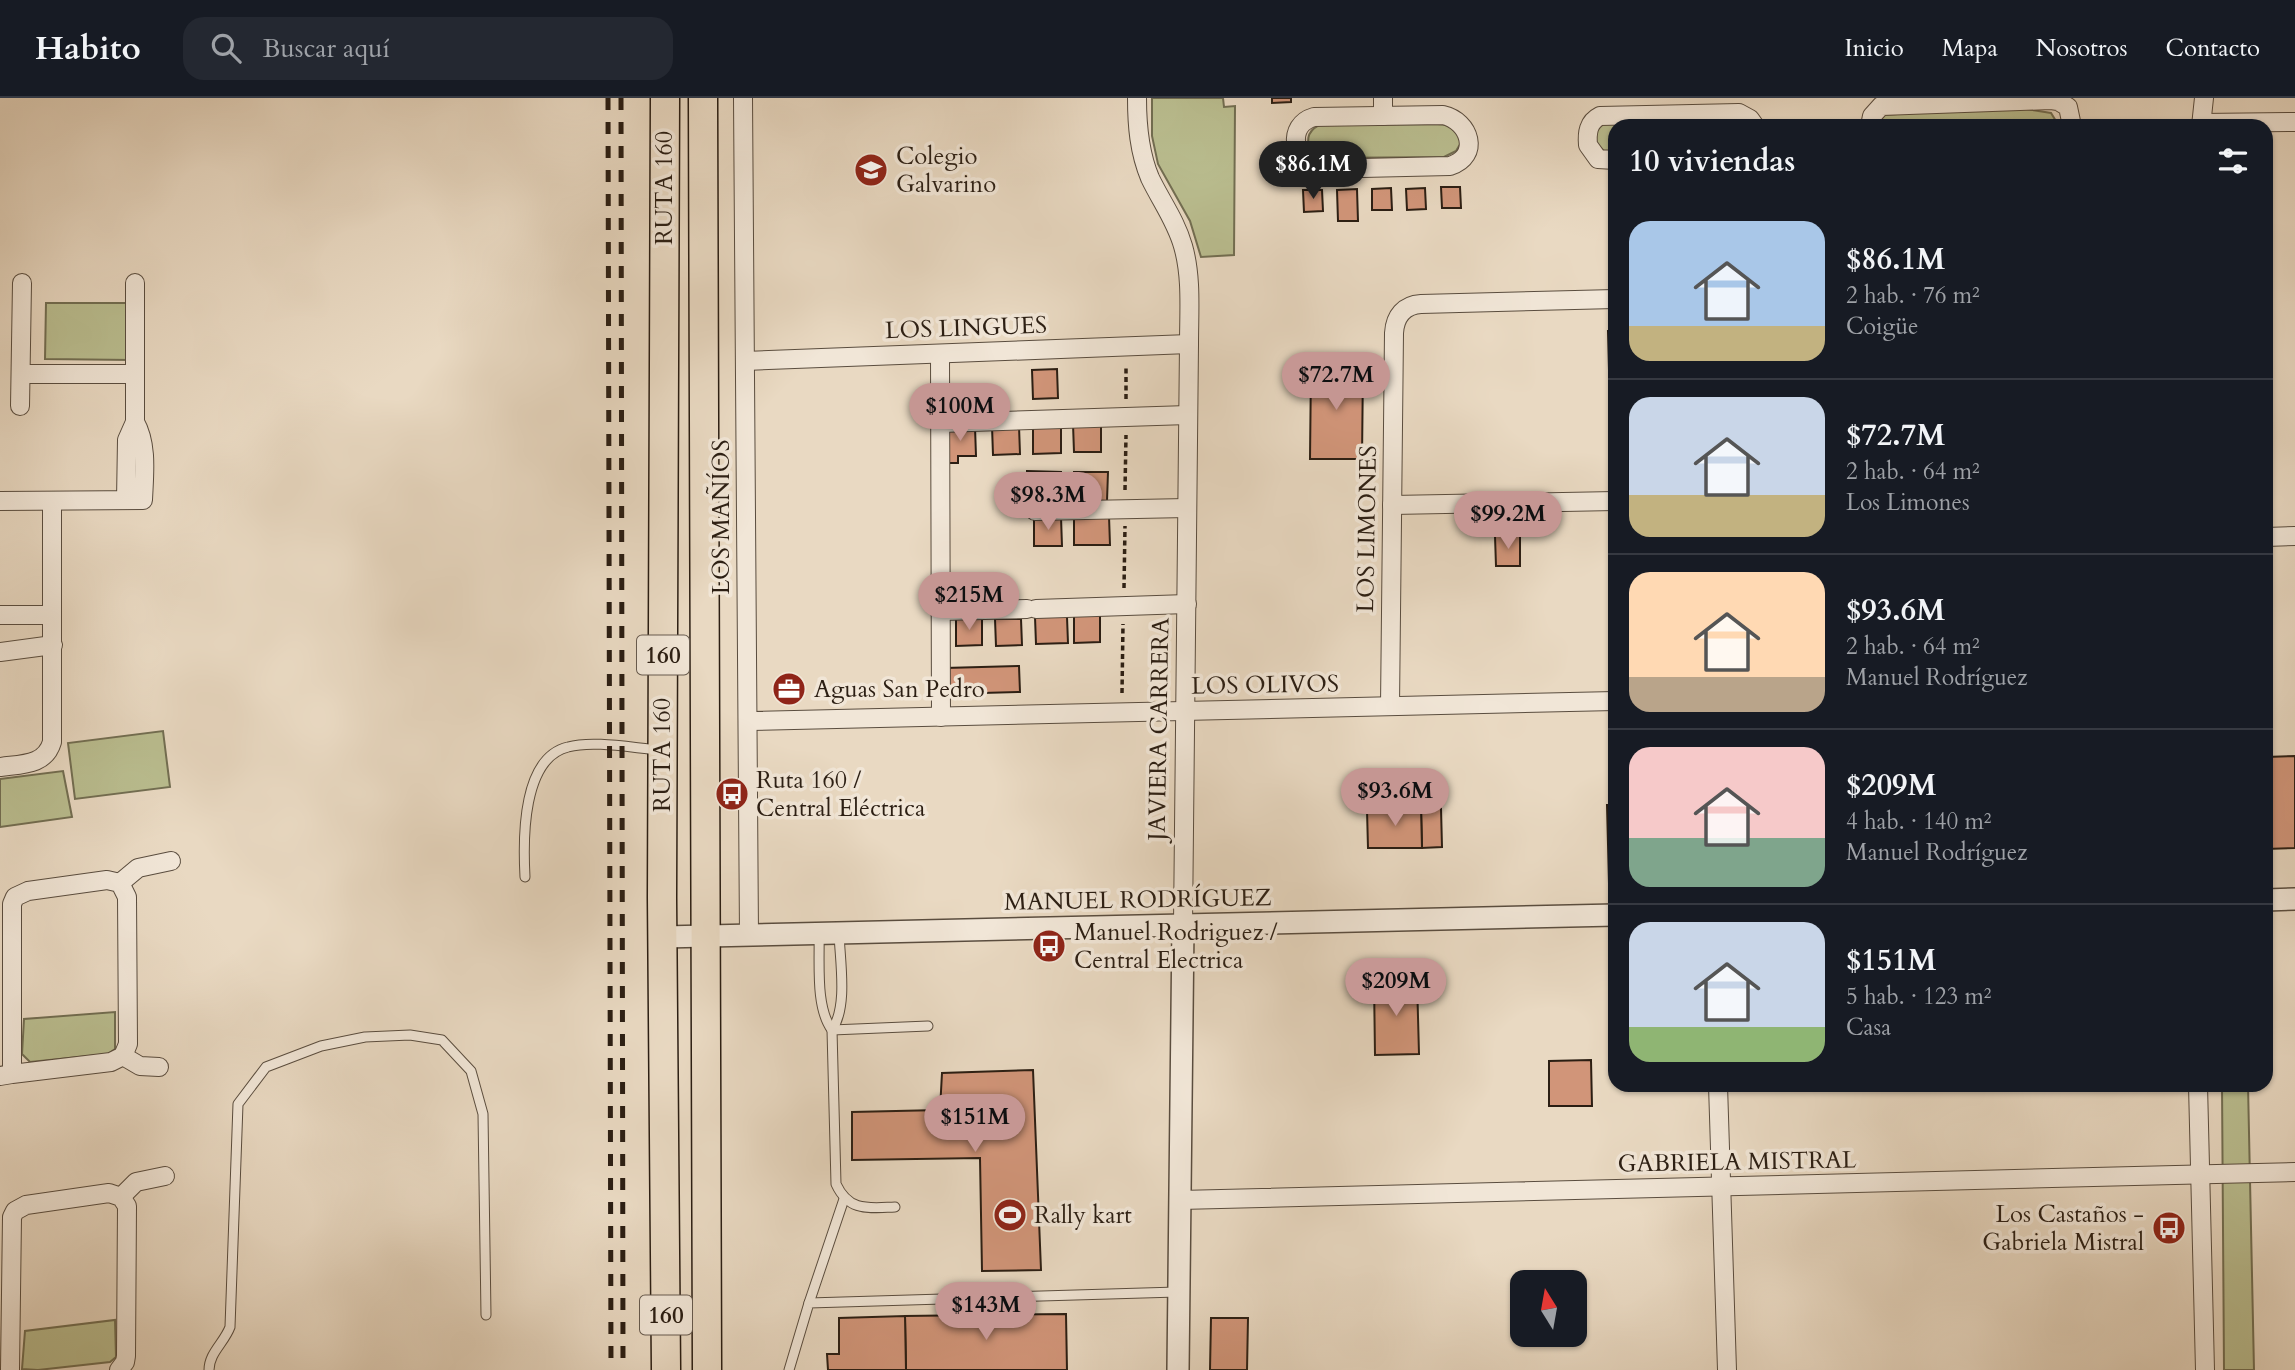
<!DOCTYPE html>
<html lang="es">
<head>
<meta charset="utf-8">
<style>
  :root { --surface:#171b24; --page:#242831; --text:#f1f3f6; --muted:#9ea1a6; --line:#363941; --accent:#c59692 }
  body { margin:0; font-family:Cardo,serif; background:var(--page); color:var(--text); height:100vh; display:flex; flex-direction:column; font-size:26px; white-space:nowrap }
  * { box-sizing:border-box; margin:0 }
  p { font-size:23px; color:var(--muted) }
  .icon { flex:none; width:38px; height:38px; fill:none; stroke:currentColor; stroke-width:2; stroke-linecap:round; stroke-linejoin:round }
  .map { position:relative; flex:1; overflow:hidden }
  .details { position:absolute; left:1608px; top:21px; width:665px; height:973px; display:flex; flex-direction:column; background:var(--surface); border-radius:21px; box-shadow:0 2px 5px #0004 }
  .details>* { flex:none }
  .needle { width:46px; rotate:349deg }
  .fabs { position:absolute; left:1510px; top:1172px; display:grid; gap:14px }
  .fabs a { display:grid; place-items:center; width:77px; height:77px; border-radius:14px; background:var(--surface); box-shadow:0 2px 5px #0004; font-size:35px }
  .price { position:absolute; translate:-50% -60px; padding:0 16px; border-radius:24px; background:var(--accent); color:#111; font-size:23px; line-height:46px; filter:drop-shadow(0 2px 4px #0008) }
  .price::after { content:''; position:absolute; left:50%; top:42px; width:21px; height:16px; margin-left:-10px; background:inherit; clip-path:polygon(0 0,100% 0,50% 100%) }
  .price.current { background:#222; color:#fff }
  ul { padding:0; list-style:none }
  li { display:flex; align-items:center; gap:21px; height:175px; padding:0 21px }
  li+li { border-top:2px solid var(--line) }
  li span { display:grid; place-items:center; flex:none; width:196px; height:140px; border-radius:21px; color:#555 }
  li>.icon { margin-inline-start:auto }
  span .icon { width:84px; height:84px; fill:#fffc; stroke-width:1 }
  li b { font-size:30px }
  h2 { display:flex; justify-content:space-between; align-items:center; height:84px; padding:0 21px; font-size:30px }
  header { display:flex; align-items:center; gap:42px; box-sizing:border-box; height:98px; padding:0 35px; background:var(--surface); border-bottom:2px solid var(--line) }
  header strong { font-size:33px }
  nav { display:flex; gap:38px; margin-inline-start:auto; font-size:24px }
  .search { width:490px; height:63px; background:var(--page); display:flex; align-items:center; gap:18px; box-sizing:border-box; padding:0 24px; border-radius:21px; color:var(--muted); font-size:26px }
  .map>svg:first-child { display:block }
</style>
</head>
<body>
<header>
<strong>Habito</strong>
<div class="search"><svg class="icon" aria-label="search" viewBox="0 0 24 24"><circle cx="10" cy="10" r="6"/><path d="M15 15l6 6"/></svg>Buscar aquí</div>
<nav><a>Inicio</a><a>Mapa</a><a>Nosotros</a><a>Contacto</a></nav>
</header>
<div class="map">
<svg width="2295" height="1272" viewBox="0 0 2295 1272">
  <rect width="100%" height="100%" fill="#e9d9c2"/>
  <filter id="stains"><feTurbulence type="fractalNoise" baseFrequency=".00286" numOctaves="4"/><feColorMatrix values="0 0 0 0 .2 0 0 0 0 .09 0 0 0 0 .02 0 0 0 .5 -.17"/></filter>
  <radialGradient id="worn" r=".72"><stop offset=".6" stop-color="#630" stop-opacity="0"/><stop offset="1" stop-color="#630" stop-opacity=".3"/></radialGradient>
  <g fill="#babe90" stroke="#726e52" stroke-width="2">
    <polygon points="1152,0 1223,0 1224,9 1235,8 1234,157 1201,159 1190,123 1158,66 1152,38"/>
    <polygon points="2014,9 2051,15 2059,28 1875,28 1881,17"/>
    <polygon points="1745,23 1747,28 1615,28 1615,55 1605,54 1595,44 1596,31 1604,25"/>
    <path d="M1433,26L1452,27L1462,43L1456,53L1444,59L1321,60L1312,57C1306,44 1306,34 1319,27Z"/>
    <polygon points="46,205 131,205 131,262 45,261"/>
    <polygon points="163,633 170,689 75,701 68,645"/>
    <polygon points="63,673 72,719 0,729 0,681"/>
    <polygon points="115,914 115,951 108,956 30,964 22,956 24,921"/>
    <polygon points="2222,987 2248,987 2254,1272 2224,1272"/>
    <polygon points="115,1222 116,1259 110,1264 38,1272 22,1271 25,1233"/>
  </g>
  <g fill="#d19579" stroke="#2b1e13" stroke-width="2">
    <polygon points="1272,0 1291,0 1291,4 1272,5"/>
    <polygon points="1441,89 1460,89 1461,110 1442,110"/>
    <polygon points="1391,90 1392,112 1372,112 1372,91"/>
    <polygon points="1425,90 1426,111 1407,112 1406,91"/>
    <polygon points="1357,91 1358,123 1338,123 1337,92"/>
    <polygon points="1303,92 1322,92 1323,113 1304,114"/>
    <polygon points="1608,233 1615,233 1615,272 1609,272"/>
    <polygon points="1311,268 1363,268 1362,361 1310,361"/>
    <polygon points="1057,271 1058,300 1033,301 1032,272"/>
    <polygon points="1101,325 1101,354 1074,354 1073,326"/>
    <polygon points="1061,326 1061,355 1033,356 1033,327"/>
    <polygon points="992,328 1019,328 1020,356 993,357"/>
    <polygon points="975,329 976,358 958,358 958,365 946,365 945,330"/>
    <polygon points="1027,373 1061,374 1061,402 1027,402"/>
    <polygon points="1074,374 1108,374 1107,403 1073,402"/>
    <polygon points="1109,418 1110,447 1074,447 1074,419"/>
    <polygon points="1061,419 1062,448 1034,448 1034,420"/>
    <rect x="1610" y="437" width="5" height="39"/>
    <polygon points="1495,438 1520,438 1520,468 1496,468"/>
    <polygon points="1100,517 1100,544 1074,545 1074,518"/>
    <polygon points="1035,519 1067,519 1068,545 1036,546"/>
    <polygon points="982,520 982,547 956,548 956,521"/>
    <polygon points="995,521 1021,521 1022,547 996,548"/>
    <polygon points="1019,568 1020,594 946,596 945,570"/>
    <polygon points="2295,658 2295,750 2266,751 2266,659"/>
    <polygon points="1607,707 1615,707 1615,785 1609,785"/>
    <polygon points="1421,710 1441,710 1442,749 1422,750"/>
    <polygon points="1421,710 1422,750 1368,750 1367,712"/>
    <polygon points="1417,882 1419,956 1375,957 1374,883"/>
    <polygon points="1591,962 1592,1008 1549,1008 1549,963"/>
    <polygon points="1033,972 1041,1172 982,1173 980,1060 852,1062 852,1014 940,1012 942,975"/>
    <polygon points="1066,1216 1067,1272 906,1272 905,1218"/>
    <polygon points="905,1218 906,1272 828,1272 827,1256 839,1256 839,1220"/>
    <polygon points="1211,1220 1248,1220 1247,1272 1210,1272"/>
  </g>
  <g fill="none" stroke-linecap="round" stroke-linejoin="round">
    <defs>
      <g id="service">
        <path d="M525,779C523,742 522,660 568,649C593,642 633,650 660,652"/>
        <path d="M819,835C820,864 815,909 832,932L836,1086C849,1114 868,1110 895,1109"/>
        <path d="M832,932C848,908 840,864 839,835"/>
        <polyline points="832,932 928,928"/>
        <polyline points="809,1205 844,1101"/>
        <path d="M209,1272C209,1255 224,1245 230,1229L238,1006L266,969L321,948L365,939L410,937L442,942L471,973L483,1016L486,1217"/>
        <polyline points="789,1272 809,1205 1177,1194"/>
      </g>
      <g id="minor">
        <polyline points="743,0 749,837"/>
        <path d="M1137,0C1137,27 1139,54 1150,80C1161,103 1176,123 1183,148C1192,179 1189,214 1189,246L1183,827"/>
        <polyline points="1383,0 1383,18"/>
        <path d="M1443,17C1470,23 1481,58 1450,68L1318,71C1293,64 1286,27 1314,19Z"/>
        <polyline points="2201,25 2295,24"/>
        <polyline points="1870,28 1872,18 1881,8 2051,2 2058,3 2068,9 2072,28"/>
        <polyline points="2201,28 2204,0"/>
        <path d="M1615,62L1598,61L1588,47C1587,35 1588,24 1600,18L1739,15L1750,21L1755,28"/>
        <polyline points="940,256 941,619"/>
        <polyline points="745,263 1189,246"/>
        <polyline points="21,276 135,276"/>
        <polyline points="20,308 22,185"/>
        <polyline points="940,325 1188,317"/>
        <polyline points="126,402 127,342 135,324"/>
        <path d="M0,403L143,402C144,377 148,347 135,324V185"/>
        <polyline points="1392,407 1615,403"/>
        <polyline points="1035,413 1187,410"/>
        <polyline points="2266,439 2295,438"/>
        <polyline points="1036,511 1187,506"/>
        <polyline points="940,513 1027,511"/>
        <polyline points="0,517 52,517"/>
        <polyline points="0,554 53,547"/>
        <path d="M1390,608L1394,235C1395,218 1404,207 1421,206L1615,201"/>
        <polyline points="748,623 1615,603"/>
        <path d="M0,669C21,666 45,668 52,644V403"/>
        <polyline points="120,785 138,770 171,763"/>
        <polyline points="123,958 140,968 159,969"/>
        <polyline points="0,978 12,976 111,964 123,958 128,946 127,799 120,785 107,782 28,793 15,799 12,806 12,976"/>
        <polyline points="1718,987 1727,1272"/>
        <polyline points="2198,987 2205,1272"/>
        <polyline points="121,1099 136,1084 165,1078"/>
        <polyline points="1180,1102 2295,1074"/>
        <polyline points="10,1272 12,1119 15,1113 26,1107 109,1095 121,1099 127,1108 126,1258 125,1264 119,1272"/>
      </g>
      <g id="tertiary">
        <polyline points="2266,802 2295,801"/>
        <polyline points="663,839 1615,817"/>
        <polyline points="1178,1272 1183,827"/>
      </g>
      <g id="trunk">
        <polyline points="665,0 662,800 666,1272"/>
        <polyline points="703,0 707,1272"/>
      </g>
    </defs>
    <use href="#service" stroke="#5a4d3f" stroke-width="11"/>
    <use href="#minor" stroke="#5a4d3f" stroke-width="20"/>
    <use href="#tertiary" stroke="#5a4d3f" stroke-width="24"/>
    <use href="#trunk" stroke="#2b1e13" stroke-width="31"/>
    <g stroke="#2b1e13" stroke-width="3.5" stroke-dasharray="5 3.5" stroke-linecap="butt">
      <polyline points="1126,301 1126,267"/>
      <polyline points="1125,392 1126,337"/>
      <polyline points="1124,490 1125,428"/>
      <polyline points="1122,595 1123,526"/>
    </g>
    <use href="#service" stroke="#f1e6d7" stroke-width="9"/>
    <use href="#minor" stroke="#f1e6d7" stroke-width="18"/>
    <use href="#tertiary" stroke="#f1e6d7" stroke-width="21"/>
    <use href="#trunk" stroke="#e9d9c2" stroke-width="28"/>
    <g stroke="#2b1e13" stroke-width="5" stroke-dasharray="12 12" stroke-linecap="butt">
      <polyline points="608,0 611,1272"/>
      <polyline points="621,0 623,1272"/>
    </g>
  </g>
  <defs>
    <symbol id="school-disc" viewBox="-11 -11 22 22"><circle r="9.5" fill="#8f2418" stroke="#f1e6d7"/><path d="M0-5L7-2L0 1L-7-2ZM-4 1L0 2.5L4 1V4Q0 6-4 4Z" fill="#fff"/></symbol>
    <symbol id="office-disc" viewBox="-11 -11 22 22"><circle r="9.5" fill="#8f2418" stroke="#f1e6d7"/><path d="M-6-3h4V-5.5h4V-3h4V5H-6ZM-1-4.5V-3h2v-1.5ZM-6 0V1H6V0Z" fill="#fff"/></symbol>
    <symbol id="bus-disc" viewBox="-11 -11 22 22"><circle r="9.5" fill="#8f2418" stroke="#f1e6d7"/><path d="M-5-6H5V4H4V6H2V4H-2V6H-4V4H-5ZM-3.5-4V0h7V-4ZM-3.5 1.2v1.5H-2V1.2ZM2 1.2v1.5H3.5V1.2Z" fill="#fff"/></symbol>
    <symbol id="stadium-disc" viewBox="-11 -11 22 22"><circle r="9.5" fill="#8f2418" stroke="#f1e6d7"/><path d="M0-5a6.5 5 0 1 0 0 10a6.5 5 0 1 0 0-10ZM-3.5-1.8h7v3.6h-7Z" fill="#fff"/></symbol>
  </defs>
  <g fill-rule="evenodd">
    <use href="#school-disc" x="852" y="53" width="38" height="38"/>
    <use href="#office-disc" x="770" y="572" width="38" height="38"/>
    <use href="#bus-disc" x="713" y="677" width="38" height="38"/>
    <use href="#bus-disc" x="1030" y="829" width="38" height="38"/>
    <use href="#stadium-disc" x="991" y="1098" width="38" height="38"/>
    <use href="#bus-disc" x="2150" y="1111" width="38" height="38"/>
  </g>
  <g text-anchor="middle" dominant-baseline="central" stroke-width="7" stroke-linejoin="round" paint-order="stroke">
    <g fill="#f1e6d7" stroke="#665a4e" stroke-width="2">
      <rect x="637" y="537.5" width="52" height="39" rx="5"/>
      <rect x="640" y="1197.5" width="52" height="39" rx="5"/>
    </g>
    <g font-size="23" font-weight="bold" fill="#2b1e13">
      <text x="663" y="557">160</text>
      <text x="666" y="1217">160</text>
    </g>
    <g font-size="24" fill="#2b1e13" stroke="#f1e6d7" text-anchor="start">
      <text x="896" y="58">Colegio<tspan x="896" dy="28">Galvarino</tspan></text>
      <text x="814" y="591">Aguas San Pedro</text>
      <text x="756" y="682">Ruta 160 /<tspan x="756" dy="28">Central Eléctrica</tspan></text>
      <text x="1074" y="834">Manuel Rodriguez /<tspan x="1074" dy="28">Central Electrica</tspan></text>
      <text x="2144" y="1116" text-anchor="end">Los Castaños -<tspan x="2144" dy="28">Gabriela Mistral</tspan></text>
      <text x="1034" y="1117">Rally kart</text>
    </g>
    <g font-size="24" fill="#2b1e13" stroke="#f1e6d7">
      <text transform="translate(664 90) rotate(-90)">RUTA 160</text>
      <text transform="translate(966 230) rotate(-2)">LOS LINGUES</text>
      <text transform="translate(721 419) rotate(-90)">LOS MAÑÍOS</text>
      <text transform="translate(1367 431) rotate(-89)">LOS LIMONES</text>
      <text transform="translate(1265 587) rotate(-1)">LOS OLIVOS</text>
      <text transform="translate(1159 631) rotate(-89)">JAVIERA CARRERA</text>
      <text transform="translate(662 657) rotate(-90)">RUTA 160</text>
      <text transform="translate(1138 802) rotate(-1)">MANUEL RODRÍGUEZ</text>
      <text transform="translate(1737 1064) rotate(-1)">GABRIELA MISTRAL</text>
    </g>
  </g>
  <rect width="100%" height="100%" filter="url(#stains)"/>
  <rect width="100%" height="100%" fill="url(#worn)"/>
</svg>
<div class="fabs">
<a><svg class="needle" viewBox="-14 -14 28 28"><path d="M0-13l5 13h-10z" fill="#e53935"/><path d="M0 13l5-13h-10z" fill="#9ea1a6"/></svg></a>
</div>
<b class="price current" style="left:1313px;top:103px">$86.1M</b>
<b class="price" style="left:1336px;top:314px">$72.7M</b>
<b class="price" style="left:960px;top:345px">$100M</b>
<b class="price" style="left:1048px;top:434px">$98.3M</b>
<b class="price" style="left:1508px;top:453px">$99.2M</b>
<b class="price" style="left:969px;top:534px">$215M</b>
<b class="price" style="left:1395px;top:730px">$93.6M</b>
<b class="price" style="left:1396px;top:920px">$209M</b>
<b class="price" style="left:975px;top:1056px">$151M</b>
<b class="price" style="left:986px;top:1244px">$143M</b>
<section class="details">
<h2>10 viviendas<svg class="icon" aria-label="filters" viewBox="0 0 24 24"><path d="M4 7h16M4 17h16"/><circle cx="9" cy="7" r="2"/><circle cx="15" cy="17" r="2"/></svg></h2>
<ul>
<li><span style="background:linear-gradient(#a9c7e8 75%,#c2b280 0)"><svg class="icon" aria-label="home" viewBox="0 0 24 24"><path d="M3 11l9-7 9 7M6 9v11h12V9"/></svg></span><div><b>$86.1M</b><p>2 hab. · 76 m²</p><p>Coigüe</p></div></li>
<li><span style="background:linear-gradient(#c9d6e8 70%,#c2b280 0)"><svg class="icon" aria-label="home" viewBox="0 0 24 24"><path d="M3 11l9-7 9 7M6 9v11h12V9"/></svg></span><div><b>$72.7M</b><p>2 hab. · 64 m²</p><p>Los Limones</p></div></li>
<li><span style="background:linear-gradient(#ffd9b3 75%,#b9a48a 0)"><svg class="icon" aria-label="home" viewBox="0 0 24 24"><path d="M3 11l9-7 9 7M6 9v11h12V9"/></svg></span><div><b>$93.6M</b><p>2 hab. · 64 m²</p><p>Manuel Rodríguez</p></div></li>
<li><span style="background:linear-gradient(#f6c9c9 65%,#7fa58c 0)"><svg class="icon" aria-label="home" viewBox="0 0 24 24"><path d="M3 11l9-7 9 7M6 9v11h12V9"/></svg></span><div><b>$209M</b><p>4 hab. · 140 m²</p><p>Manuel Rodríguez</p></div></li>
<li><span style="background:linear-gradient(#c9d6e8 75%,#8fb573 0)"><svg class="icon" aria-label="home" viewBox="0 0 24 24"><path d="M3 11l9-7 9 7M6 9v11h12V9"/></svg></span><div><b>$151M</b><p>5 hab. · 123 m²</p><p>Casa</p></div></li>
</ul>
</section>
</div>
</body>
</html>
